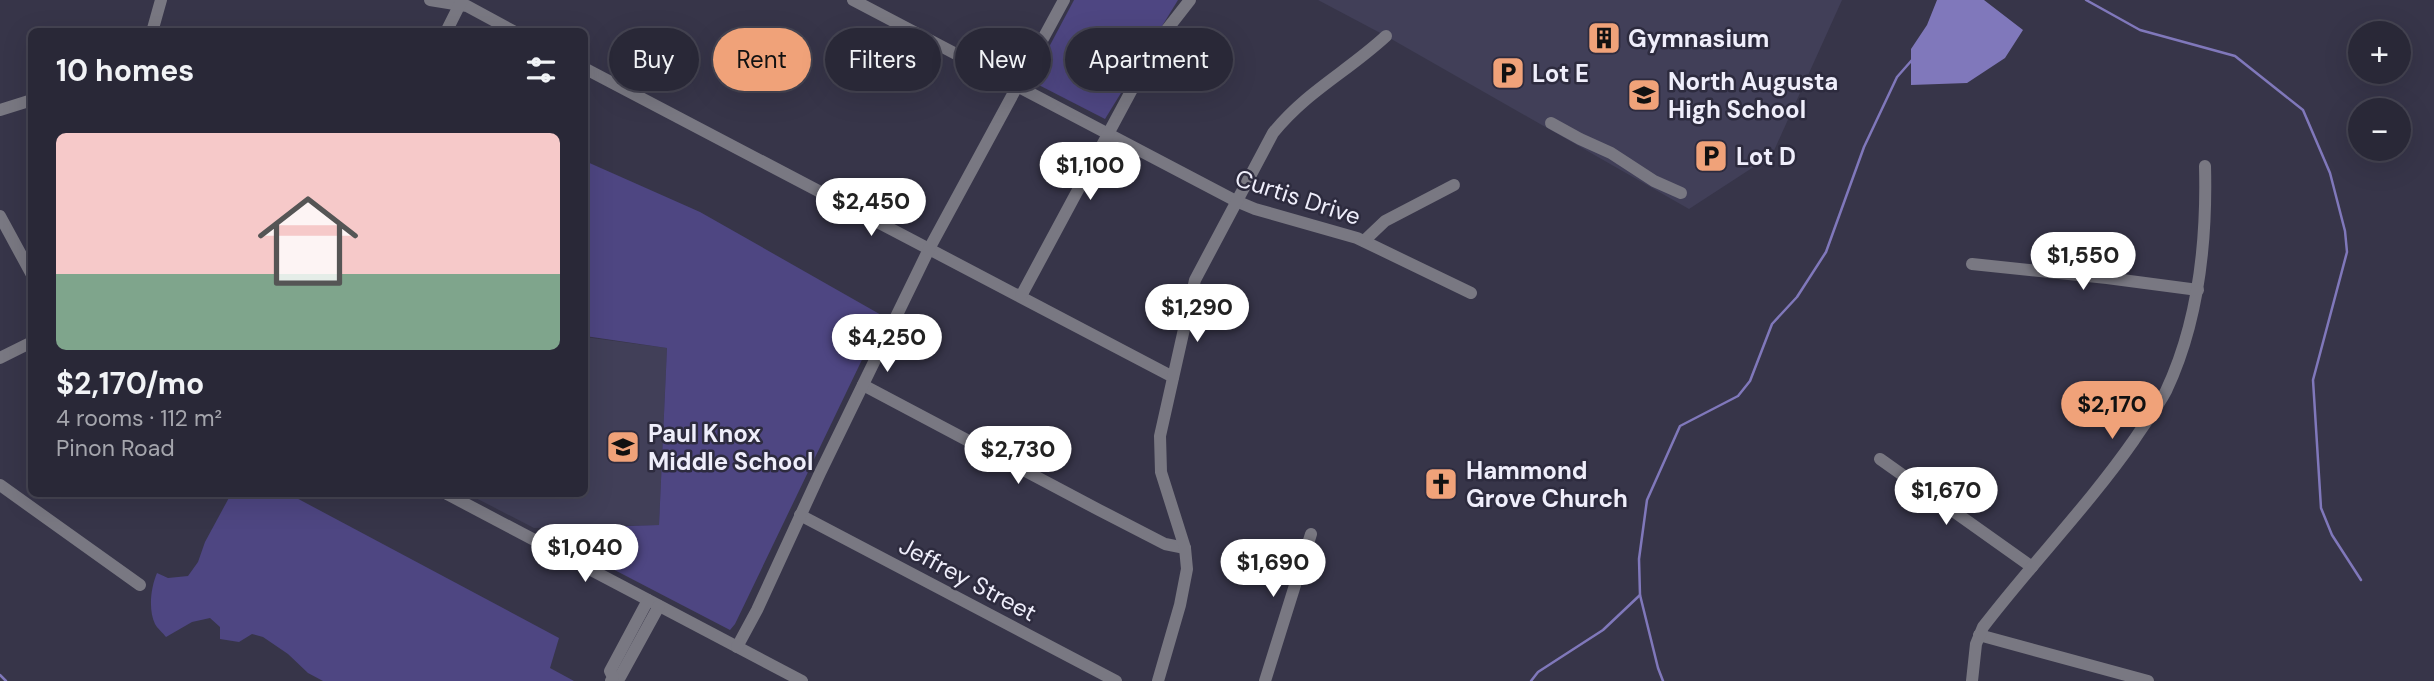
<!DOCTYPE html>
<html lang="en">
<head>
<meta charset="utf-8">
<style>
  :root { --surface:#292837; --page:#31303f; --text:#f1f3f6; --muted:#a5a6ad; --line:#454452; --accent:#f0a279 }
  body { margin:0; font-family:"DM Sans",sans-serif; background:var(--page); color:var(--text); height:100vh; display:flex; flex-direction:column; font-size:26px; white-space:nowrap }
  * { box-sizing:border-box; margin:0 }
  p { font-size:23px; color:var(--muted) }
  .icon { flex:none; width:38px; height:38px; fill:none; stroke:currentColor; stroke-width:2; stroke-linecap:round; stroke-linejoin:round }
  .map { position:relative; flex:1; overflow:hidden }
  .details { position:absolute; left:28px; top:28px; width:560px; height:469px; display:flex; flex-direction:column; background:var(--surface); border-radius:10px; box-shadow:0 7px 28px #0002,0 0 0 2px var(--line) }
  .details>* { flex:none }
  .hud { position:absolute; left:609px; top:28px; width:665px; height:63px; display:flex; gap:14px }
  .fabs { position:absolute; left:2348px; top:21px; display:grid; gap:14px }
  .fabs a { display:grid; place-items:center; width:63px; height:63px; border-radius:50%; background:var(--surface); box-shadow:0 7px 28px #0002,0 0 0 2px var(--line); font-size:35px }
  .price { position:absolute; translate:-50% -60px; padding:0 16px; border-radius:24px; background:#fff; color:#222; font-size:23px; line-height:46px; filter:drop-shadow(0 2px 4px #0008) }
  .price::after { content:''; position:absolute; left:50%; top:42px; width:21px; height:16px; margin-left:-10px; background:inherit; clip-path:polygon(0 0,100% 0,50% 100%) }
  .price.current { background:var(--accent); color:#111 }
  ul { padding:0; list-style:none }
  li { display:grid; align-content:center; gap:14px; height:371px; padding:0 28px }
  li span { display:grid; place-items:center; height:217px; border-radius:10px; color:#555 }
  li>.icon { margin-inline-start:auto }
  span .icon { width:126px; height:126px; fill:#fffc; stroke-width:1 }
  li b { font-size:30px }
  h2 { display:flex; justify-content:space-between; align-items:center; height:84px; padding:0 28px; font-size:30px }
  .chip { padding:0 24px; border-radius:32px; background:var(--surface); box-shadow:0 7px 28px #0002,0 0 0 2px var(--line); font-size:24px; line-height:63px }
  .chip.current { background:var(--accent); color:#111 }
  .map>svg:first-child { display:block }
</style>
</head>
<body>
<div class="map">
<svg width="2434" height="681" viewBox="0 0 2434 681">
  <rect width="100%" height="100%" fill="#373549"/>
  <g fill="#413f58">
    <polygon points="1318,0 1842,0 1772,155 1689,209 1386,36"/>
    <polygon points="585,337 667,348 659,525 534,528 468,494 584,494"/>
  </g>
  <g fill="#4e4682">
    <polygon points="1074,0 1178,0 1105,119 1031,81"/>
    <polygon points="585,161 700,212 883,316 735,624 730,630 578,551 573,539 564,528 659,525 667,348 585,336"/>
    <path d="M231,494H289L559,638L550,668L574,681H323L308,673L288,654L263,637L252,634L239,642L220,639V627L210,618L192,622L166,637C163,633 157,628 155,624C148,609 151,587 157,573L168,578L188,576L198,562L205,542Z"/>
  </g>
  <polygon fill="#8078bb" points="1937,0 1984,0 2023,30 2005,58 1967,83 1911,85 1911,49 1927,25"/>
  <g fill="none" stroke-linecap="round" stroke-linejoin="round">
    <g stroke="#8078bb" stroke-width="2.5">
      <polyline points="2086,0 2140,30 2235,56 2303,110 2330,173 2345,231 2347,252 2313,380 2321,508 2332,535 2361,580"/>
      <polyline points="0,675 6,681"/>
      <polyline points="1531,681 1538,672 1603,630 1640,595"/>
      <polyline points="1663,681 1658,668 1640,595 1639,559 1647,500 1680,426 1738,396 1750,381 1772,324 1797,297 1826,252 1864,147 1897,77 1912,60"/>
    </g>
    <g stroke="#797882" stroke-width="12">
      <polyline points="430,0 467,6 515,32"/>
      <polyline points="853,0 1236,201 1255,209 1357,238 1471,293"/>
      <polyline points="152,32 161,0"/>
      <polyline points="446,32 462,0"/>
      <polyline points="584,68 1173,377"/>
      <polyline points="0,110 32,100"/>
      <polyline points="1551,123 1580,139 1611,153 1654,181 1681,193"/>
      <polyline points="0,216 32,275"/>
      <polyline points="1364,241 1385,221 1454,185"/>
      <polyline points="1972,264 2107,278 2198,290"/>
      <polyline points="1021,296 1158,41 1190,0"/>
      <polyline points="0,358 32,342"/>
      <polyline points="863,385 1099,510 1165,544 1185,548"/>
      <polyline points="1880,459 2032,567"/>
      <polyline points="0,485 140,585"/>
      <polyline points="447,494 802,681"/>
      <polyline points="800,515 1116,681"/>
      <polyline points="1979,635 2148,681"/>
      <polyline points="737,647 757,610 820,473 929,249 1064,0"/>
      <polyline points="613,677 620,677 659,606"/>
      <polyline points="611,681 613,677 610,671 648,600"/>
      <path d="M1158,681L1180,605L1187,569L1185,548L1161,472L1160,436L1195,280L1273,133C1307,91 1347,72 1386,36"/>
      <polyline points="1265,681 1311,534"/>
      <path d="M1972,681L1976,644L1983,627C2032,563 2088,506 2134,440C2145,423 2157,408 2166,391C2199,321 2207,242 2205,166"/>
    </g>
  </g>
  <defs>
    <symbol id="building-square" viewBox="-11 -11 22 22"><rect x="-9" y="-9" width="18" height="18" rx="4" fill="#f0a279" stroke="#2d2b3e"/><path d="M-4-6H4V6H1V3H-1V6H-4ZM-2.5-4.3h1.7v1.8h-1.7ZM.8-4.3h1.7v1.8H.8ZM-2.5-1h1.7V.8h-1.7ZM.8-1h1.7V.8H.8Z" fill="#111"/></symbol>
    <symbol id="parking-square" viewBox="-11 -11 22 22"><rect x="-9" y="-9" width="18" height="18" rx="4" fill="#f0a279" stroke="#2d2b3e"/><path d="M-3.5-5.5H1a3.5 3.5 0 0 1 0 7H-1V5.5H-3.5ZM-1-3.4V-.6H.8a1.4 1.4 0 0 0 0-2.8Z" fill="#111"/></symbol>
    <symbol id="school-square" viewBox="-11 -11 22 22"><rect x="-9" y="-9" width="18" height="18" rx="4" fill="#f0a279" stroke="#2d2b3e"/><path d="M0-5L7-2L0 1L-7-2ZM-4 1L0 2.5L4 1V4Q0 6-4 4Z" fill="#111"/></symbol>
    <symbol id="church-square" viewBox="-11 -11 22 22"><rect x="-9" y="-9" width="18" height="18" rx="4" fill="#f0a279" stroke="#2d2b3e"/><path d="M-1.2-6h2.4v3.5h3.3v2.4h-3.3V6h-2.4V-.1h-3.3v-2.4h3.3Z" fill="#111"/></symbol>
  </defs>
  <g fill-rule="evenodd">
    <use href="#building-square" x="1585" y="19" width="38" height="38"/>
    <use href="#parking-square" x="1489" y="54" width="38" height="38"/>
    <use href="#school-square" x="1625" y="76" width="38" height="38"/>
    <use href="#parking-square" x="1692" y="137" width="38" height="38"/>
    <use href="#school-square" x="604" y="428" width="38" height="38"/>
    <use href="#church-square" x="1422" y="465" width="38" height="38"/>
  </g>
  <g text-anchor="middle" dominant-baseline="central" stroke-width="5" stroke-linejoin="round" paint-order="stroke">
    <g font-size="24" font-weight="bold" fill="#efeefb" stroke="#2d2b3e" text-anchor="start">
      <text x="1628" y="38">Gymnasium</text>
      <text x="1532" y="73">Lot E</text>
      <text x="1668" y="81">North Augusta<tspan x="1668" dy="28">High School</tspan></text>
      <text x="1736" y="156">Lot D</text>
      <text x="648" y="433">Paul Knox<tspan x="648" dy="28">Middle School</tspan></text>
      <text x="1466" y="470">Hammond<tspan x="1466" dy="28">Grove Church</tspan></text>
    </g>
    <g font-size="24" fill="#efeefb" stroke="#2d2b3e">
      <text transform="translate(1298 197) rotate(18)">Curtis Drive</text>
      <text transform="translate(968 579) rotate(28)">Jeffrey Street</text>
    </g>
  </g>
</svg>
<div class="fabs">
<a>+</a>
<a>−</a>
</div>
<b class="price" style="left:1090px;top:202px">$1,100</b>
<b class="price" style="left:871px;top:238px">$2,450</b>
<b class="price" style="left:2083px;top:292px">$1,550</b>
<b class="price" style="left:1197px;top:344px">$1,290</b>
<b class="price" style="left:887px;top:374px">$4,250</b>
<b class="price current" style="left:2112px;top:441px">$2,170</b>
<b class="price" style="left:1018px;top:486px">$2,730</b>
<b class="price" style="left:1946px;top:527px">$1,670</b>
<b class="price" style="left:585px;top:584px">$1,040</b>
<b class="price" style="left:1273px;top:599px">$1,690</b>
<div class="hud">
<a class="chip">Buy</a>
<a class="chip current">Rent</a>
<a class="chip">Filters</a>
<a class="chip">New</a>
<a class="chip">Apartment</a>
</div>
<section class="details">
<h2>10 homes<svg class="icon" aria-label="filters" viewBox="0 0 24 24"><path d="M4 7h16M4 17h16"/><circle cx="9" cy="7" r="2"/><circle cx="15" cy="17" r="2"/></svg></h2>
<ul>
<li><span style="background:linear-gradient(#f6c9c9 65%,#7fa58c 0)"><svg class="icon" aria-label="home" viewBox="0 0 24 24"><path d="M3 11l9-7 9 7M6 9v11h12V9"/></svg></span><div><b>$2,170/mo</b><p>4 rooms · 112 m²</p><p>Pinon Road</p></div></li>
</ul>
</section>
</div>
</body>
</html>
